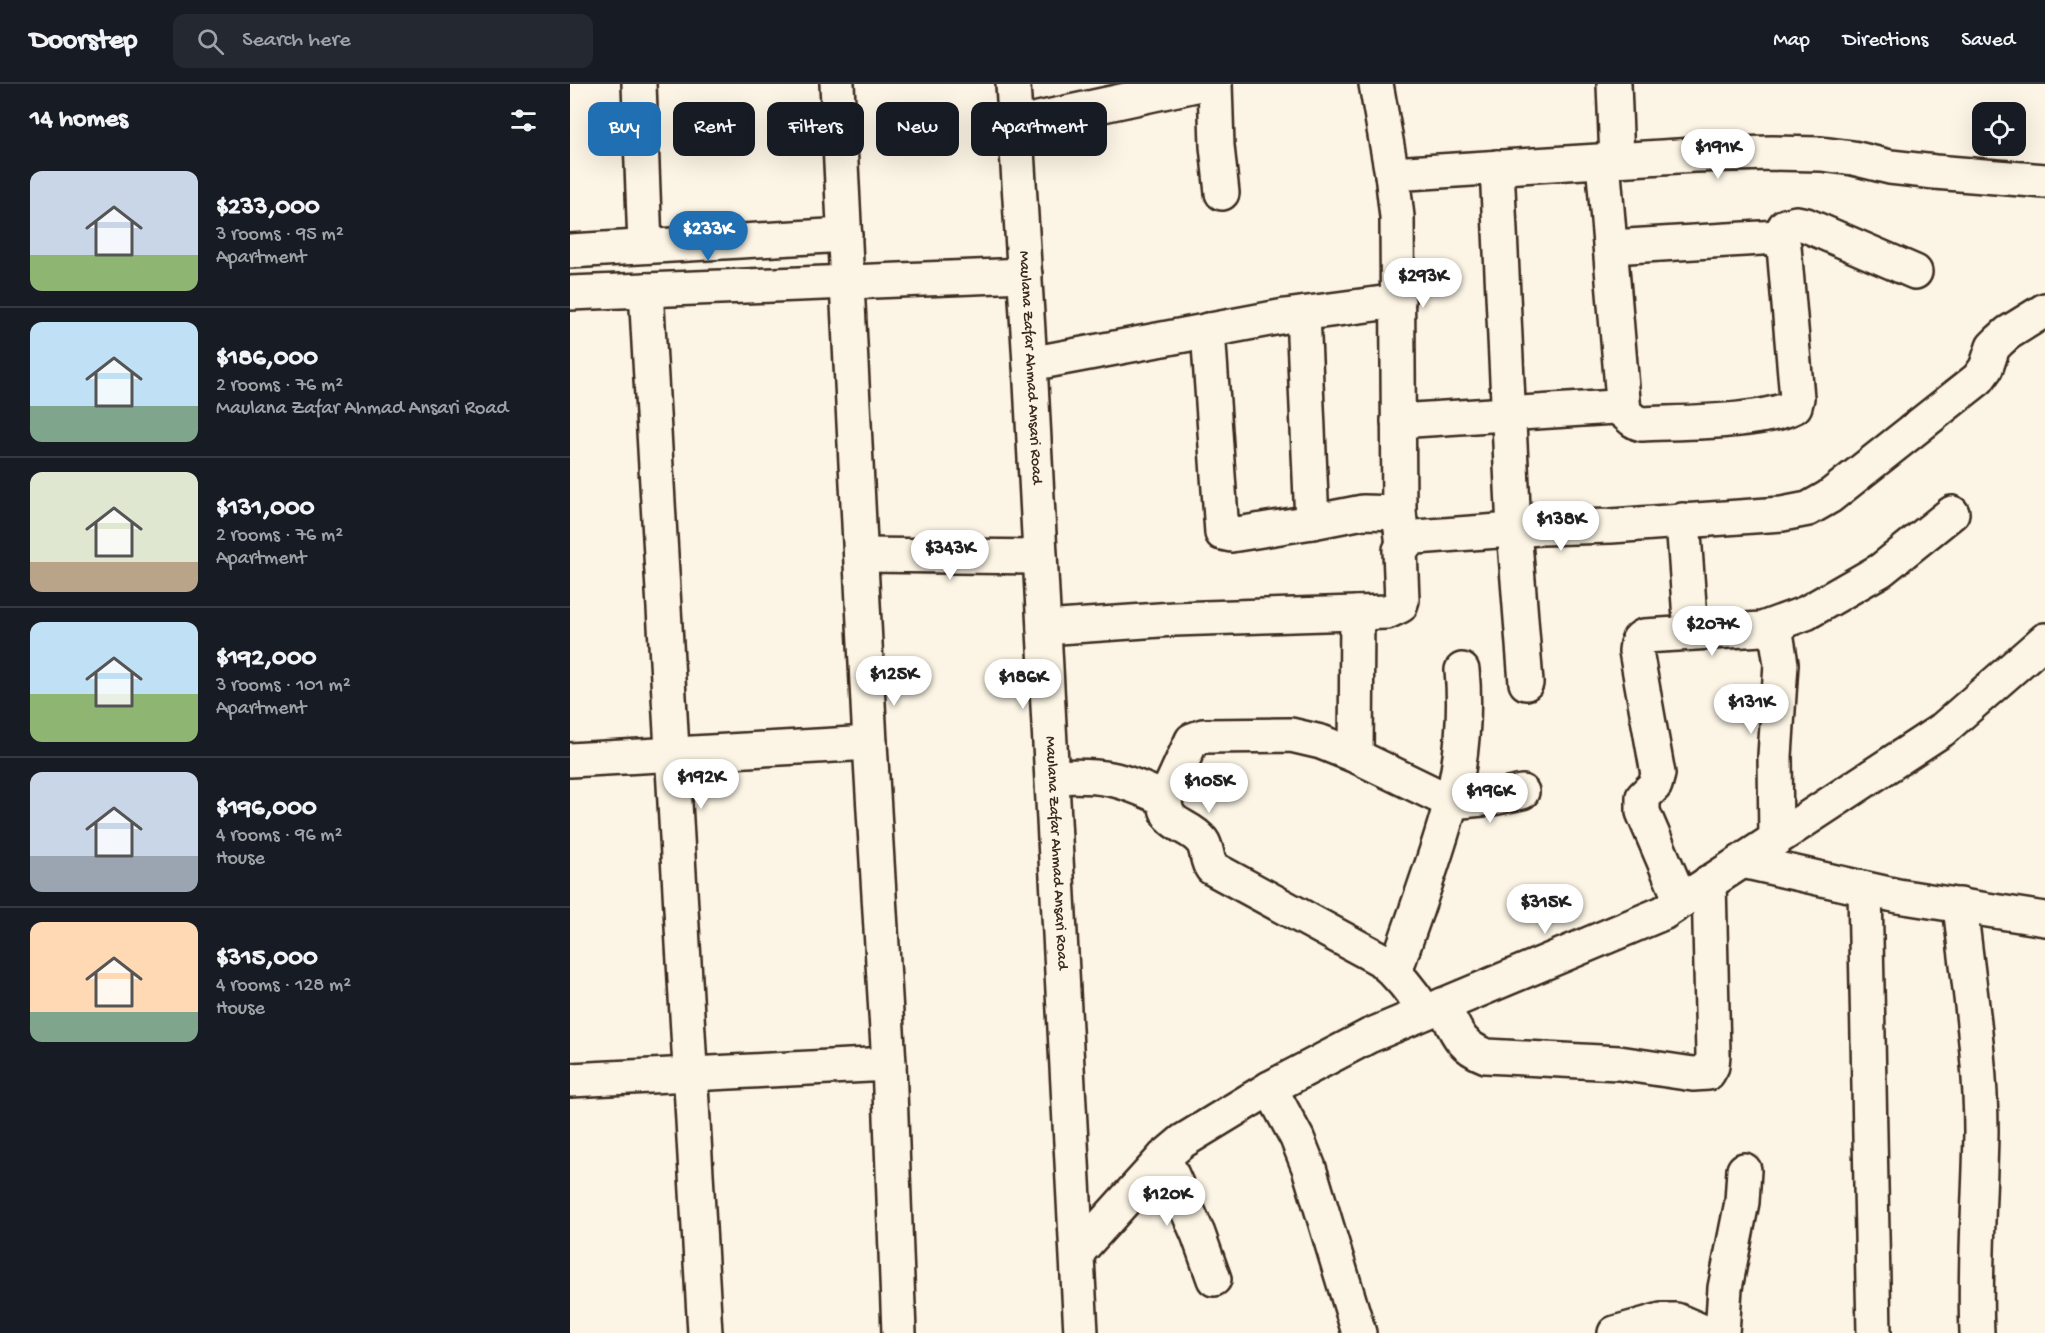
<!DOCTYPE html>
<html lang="en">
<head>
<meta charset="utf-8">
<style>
  :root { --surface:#171b24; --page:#242831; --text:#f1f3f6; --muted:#9ea1a6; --line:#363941; --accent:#1f6fb2 }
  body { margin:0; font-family:"Gochi Hand",sans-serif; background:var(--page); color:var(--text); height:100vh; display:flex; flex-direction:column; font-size:22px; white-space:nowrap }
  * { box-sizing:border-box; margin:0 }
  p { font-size:20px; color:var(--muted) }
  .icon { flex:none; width:33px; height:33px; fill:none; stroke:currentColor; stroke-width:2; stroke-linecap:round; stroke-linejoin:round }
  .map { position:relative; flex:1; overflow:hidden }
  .panel { display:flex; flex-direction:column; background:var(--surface); width:570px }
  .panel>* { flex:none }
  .hud { position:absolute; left:18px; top:18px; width:570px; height:54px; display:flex; gap:12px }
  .tools { position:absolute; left:1402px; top:18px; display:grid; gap:12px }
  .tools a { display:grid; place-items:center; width:54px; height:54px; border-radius:12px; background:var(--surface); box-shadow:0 6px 24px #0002; font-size:30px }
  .price { position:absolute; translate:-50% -51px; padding:0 14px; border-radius:21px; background:#fff; color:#222; font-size:20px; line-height:39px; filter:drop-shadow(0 2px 3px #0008) }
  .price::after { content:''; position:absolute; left:50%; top:36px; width:18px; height:14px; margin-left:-9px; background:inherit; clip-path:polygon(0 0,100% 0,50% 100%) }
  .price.on { background:var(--accent); color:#fff }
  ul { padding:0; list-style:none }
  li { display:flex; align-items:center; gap:18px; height:150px; padding:0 30px }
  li+li { border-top:2px solid var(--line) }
  li span { display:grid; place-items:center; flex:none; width:168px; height:120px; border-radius:12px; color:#555 }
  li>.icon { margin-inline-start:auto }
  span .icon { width:72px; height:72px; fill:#fffc; stroke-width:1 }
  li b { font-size:26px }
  h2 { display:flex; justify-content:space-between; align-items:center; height:72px; padding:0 30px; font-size:26px }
  .tag { padding:0 21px; border-radius:12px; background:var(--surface); box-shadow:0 6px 24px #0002; font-size:21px; line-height:54px }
  .tag.on { background:var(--accent); color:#fff }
  header { display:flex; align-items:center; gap:36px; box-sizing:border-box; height:84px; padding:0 30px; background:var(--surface); border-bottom:2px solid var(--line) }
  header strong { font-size:28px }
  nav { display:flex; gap:33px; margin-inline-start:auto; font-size:21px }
  .search { width:420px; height:54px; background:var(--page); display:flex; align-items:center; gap:15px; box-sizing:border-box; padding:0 21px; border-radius:12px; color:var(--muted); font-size:22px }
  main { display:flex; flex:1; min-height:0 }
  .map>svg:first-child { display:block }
</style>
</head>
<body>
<header>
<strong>Doorstep</strong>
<div class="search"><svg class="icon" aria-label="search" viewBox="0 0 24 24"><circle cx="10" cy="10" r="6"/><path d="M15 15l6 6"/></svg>Search here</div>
<nav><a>Map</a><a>Directions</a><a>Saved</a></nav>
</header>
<main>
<section class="panel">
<h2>14 homes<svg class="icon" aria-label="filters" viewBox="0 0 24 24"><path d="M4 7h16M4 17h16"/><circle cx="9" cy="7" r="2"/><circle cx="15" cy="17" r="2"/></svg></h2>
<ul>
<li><span style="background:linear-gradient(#c9d6e8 70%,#8fb573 0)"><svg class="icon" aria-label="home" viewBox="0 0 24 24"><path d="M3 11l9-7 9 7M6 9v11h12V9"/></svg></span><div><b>$233,000</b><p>3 rooms · 95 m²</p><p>Apartment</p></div></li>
<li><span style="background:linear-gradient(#bfe0f5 70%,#7fa58c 0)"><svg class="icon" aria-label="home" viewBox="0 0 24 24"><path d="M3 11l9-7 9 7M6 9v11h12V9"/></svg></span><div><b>$186,000</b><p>2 rooms · 76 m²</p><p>Maulana Zafar Ahmad Ansari Road</p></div></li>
<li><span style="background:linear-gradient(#dfe7d0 75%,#b9a48a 0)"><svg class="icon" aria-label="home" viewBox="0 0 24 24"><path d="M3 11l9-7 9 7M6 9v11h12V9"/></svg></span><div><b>$131,000</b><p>2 rooms · 76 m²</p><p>Apartment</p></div></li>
<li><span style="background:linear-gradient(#bfe0f5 60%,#8fb573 0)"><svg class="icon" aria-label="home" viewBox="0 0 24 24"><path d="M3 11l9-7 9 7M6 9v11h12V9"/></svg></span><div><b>$192,000</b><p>3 rooms · 101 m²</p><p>Apartment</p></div></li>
<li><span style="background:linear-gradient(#c9d6e8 70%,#9aa5b1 0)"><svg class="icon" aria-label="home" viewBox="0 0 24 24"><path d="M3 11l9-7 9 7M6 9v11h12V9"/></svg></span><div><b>$196,000</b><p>4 rooms · 96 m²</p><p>House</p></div></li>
<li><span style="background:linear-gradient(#ffd9b3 75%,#7fa58c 0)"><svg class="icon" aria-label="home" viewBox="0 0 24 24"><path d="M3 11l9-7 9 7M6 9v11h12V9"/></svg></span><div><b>$315,000</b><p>4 rooms · 128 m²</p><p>House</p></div></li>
</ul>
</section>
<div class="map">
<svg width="1475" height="1249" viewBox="0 0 1475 1249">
  <rect width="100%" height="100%" fill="#fcf5e5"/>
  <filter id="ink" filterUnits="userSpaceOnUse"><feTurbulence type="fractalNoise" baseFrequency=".0167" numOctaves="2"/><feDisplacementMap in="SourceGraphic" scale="12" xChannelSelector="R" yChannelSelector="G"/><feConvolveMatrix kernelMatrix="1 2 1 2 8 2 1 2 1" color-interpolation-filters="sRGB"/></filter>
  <g filter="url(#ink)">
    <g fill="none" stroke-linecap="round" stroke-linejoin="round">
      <defs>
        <g id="minor">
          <polyline points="69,0 75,162"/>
          <polyline points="267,0 300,659 319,980 329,1249"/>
          <path id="s1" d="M443,0L460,280L511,1249"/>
          <polyline points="645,0 647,62 652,109"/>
          <polyline points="806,0 822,90 827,133 829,429 833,461"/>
          <polyline points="1044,0 1047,76"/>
          <polyline points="445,40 630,0"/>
          <polyline points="1033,77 1054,328"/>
          <polyline points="927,83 944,445 956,599"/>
          <polyline points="822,90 1124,71 1201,69 1251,70 1283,74 1320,83 1365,88 1475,97"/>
          <polyline points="1208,153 1215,142 1226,139 1236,141 1345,188"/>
          <polyline points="0,167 275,151"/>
          <polyline points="76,206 135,1249"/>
          <polyline points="0,209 455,191"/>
          <polyline points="733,230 742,438"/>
          <polyline points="638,246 652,449 661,451 742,438 793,428 829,429"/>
          <polyline points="460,280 715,232 828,217"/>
          <path d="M828,337L1044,323C1056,326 1060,338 1072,340C1112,338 1192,339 1225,322L1227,314L1214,163L1212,156L1208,153L1041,163"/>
          <polyline points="1113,436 1121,549"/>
          <polyline points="291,471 470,473"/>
          <polyline points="1205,542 1211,580 1205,672 1206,755"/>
          <polyline points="474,544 604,535 817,528 830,522 832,516 830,466 833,461 846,453 970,444 1041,442 1212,430 1238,425 1259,413 1408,295 1416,284 1423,263 1429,257 1438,249 1475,226"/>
          <polyline points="786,672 787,529"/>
          <polyline points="0,676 300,659"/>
          <path d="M482,693C532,690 550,694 595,715"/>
          <polyline points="1172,777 1328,812 1475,835"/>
          <polyline points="1295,805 1304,1249"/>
          <path d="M1111,817L1073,728V713L1085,701L1088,690L1066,567C1067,559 1067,555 1074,552L1192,545L1236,529L1311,486L1382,429"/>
          <path d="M1390,821C1398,896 1411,973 1411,1048C1410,1115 1404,1182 1407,1249"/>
          <path d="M825,888C844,831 866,775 881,718C892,679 896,626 892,586"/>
          <path d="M873,921C886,946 888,961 916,972L1049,979L1123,990L1138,989L1142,982L1143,970L1139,798"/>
          <path d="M855,928C842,907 829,891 810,875L642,784C636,776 638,765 632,757C618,739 595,744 595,715L622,656L633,652L721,651L751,658L786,672L881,718L923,714L952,708"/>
          <polyline points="0,996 319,980"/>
          <polyline points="700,1004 727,1054 739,1084 789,1249"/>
          <polyline points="594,1073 628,1150 644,1195"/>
          <polyline points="508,1168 594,1073 613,1057 700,1004 799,952 1093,829 1372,646 1475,556"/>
          <polyline points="1045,1249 1091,1236 1106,1236 1136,1249"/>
          <polyline points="1152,1249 1155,1204 1172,1118 1174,1086"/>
        </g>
      </defs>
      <use href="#minor" stroke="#3b2a1e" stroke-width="38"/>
      <use href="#minor" stroke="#fcf5e5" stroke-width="33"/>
    </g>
  </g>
  <g text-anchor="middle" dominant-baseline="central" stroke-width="4.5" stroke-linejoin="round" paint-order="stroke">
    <g font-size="16" fill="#3b2a1e" stroke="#fcf5e5">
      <text stroke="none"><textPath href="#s1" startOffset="284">Maulana Zafar Ahmad Ansari Road</textPath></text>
      <text stroke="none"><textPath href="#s1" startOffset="770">Maulana Zafar Ahmad Ansari Road</textPath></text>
    </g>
  </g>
</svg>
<div class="tools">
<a><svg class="icon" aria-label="locate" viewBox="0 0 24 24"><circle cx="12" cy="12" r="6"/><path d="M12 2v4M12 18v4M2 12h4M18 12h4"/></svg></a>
</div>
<b class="price" style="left:1148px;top:96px">$191K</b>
<b class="price on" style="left:138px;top:178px">$233K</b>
<b class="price" style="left:853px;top:225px">$293K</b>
<b class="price" style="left:991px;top:468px">$138K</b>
<b class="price" style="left:380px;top:497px">$343K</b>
<b class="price" style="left:1142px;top:573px">$207K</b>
<b class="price" style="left:324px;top:623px">$125K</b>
<b class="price" style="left:453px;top:626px">$186K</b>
<b class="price" style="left:1181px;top:651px">$131K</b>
<b class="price" style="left:131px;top:726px">$192K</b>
<b class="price" style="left:639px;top:730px">$105K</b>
<b class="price" style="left:920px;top:740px">$196K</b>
<b class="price" style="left:975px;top:851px">$315K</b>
<b class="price" style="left:597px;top:1143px">$120K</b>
<div class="hud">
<a class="tag on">Buy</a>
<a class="tag">Rent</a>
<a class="tag">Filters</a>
<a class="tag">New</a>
<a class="tag">Apartment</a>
</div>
</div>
</main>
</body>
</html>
